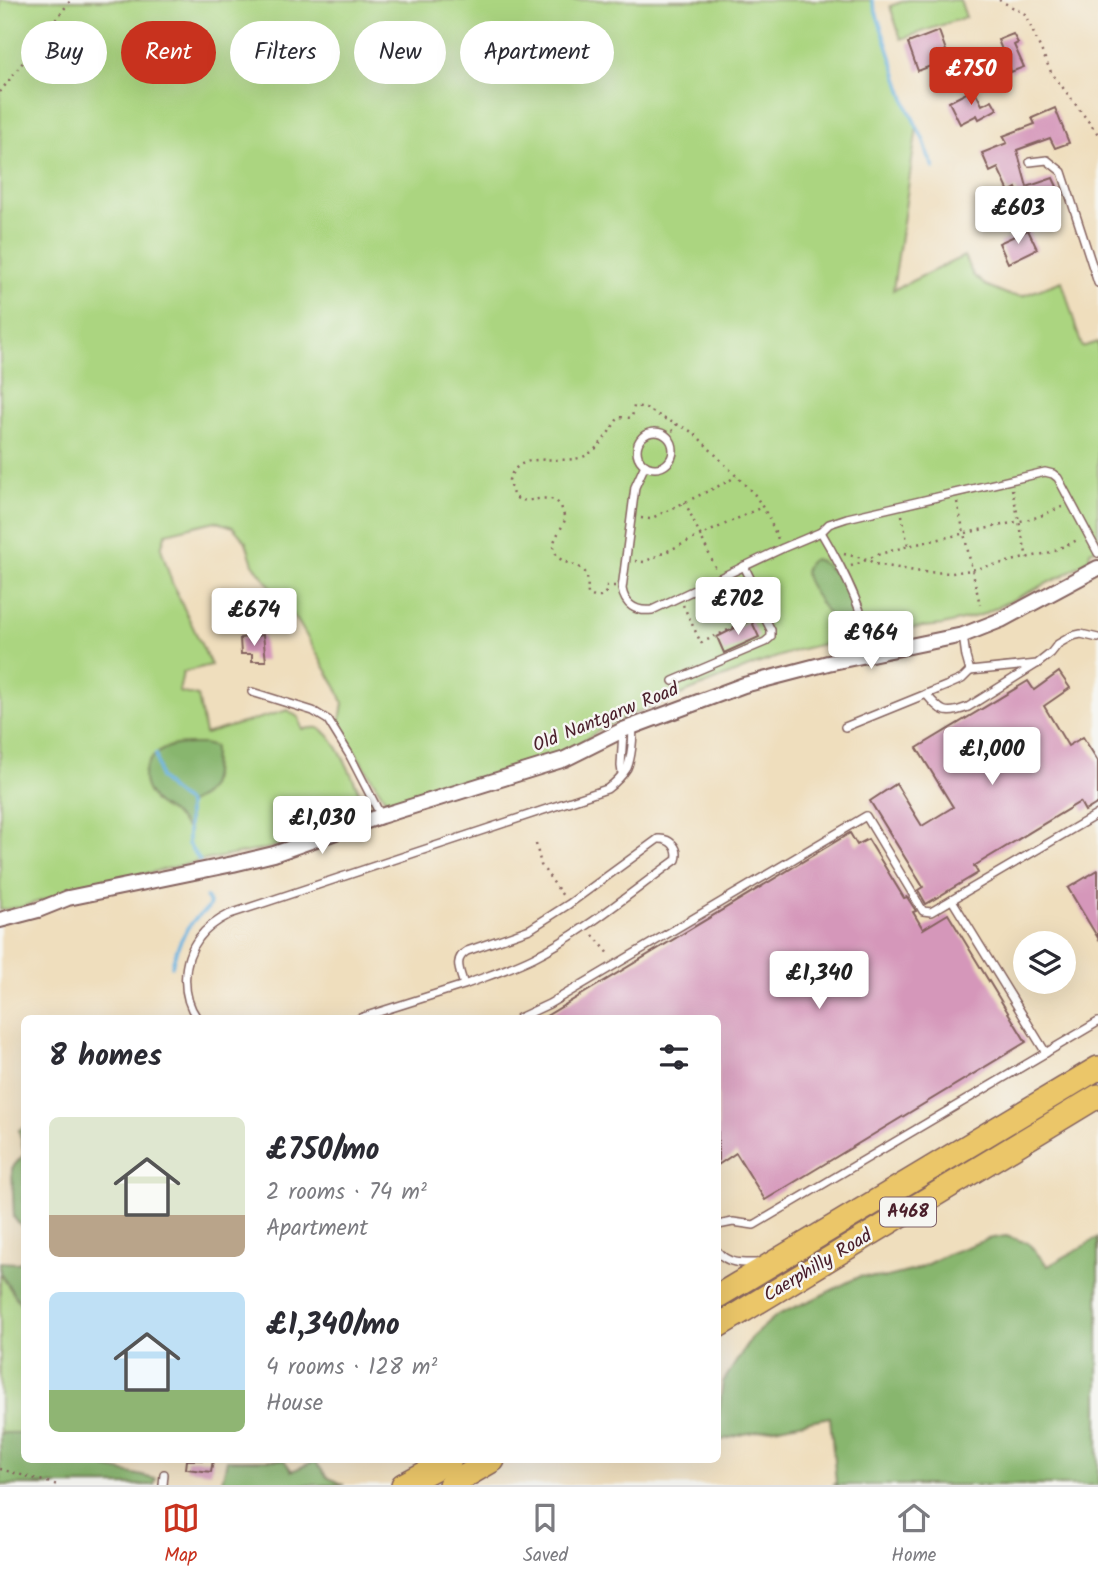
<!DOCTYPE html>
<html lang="en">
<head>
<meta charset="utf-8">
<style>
  :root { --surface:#fff; --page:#f7f7f7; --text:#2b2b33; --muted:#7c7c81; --line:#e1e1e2; --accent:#c8321e }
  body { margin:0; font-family:Kalam,sans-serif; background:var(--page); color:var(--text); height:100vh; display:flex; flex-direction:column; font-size:26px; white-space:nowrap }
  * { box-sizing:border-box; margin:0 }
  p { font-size:23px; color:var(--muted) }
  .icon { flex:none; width:38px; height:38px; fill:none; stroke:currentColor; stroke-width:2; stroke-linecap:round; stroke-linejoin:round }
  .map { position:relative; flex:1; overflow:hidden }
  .drawer { position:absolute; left:21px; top:1015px; width:700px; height:448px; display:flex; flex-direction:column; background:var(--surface); border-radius:10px; box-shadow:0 7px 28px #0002 }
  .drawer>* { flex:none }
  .top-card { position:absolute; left:21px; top:21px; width:700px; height:63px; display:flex; gap:14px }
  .fabs { position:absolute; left:1013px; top:931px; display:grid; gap:14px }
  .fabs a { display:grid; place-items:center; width:63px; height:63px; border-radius:50%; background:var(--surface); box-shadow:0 7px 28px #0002; font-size:35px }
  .price { position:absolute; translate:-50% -60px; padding:0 16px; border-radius:7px; background:#fff; color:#222; font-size:23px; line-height:46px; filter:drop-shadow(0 2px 4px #0008) }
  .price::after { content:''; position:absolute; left:50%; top:42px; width:21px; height:16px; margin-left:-10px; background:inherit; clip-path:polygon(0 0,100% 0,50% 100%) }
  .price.selected { background:var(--accent); color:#fff }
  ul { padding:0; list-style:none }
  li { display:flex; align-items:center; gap:21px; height:175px; padding:0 28px }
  li span { display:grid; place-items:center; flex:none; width:196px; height:140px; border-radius:10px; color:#555 }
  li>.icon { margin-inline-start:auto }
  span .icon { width:84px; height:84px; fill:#fffc; stroke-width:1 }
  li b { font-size:30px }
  h2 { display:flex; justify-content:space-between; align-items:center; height:84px; padding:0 28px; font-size:30px }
  .chip { padding:0 24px; border-radius:32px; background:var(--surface); box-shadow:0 7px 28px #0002; font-size:24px; line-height:63px }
  .chip.selected { background:var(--accent); color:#fff }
  .menu { display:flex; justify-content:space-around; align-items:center; height:98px; border-top:2px solid var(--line); background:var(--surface); font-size:19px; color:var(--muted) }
  .menu a { display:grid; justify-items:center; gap:4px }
  .menu .selected { color:var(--accent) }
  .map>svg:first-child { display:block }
</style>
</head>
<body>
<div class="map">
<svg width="1098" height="1485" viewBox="0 0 1098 1485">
  <rect width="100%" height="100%" fill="#f6f6f2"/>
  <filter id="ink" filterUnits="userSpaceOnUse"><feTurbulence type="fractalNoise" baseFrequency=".0143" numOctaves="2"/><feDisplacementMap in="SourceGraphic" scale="14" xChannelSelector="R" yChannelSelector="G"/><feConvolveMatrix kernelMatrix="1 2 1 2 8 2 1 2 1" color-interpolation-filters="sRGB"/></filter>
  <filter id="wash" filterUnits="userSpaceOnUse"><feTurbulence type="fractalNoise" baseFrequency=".00686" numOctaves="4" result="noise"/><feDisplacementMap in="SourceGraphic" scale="28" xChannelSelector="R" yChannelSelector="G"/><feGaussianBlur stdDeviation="1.57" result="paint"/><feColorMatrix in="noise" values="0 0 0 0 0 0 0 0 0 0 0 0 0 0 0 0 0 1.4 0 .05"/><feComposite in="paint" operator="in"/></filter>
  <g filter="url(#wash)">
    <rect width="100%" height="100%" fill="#efdebd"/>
    <g fill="#abd580" stroke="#7a7a56" stroke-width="2" fill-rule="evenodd">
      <path d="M0,0H872L908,108L917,127L893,290L964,256L973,275L985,285L1009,295L1022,296L1062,281L1082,347L1098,342V548L1090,551L1089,559L1062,576L981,615L943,625L874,632L798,650L754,665L640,711L603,728L572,748L524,765L389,805L339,727L343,703L338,690L299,623L253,564L246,542L233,527L215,521L166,533L161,548L172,583L211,665L183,672L179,692L198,696L205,734L288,710L299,718L302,729C306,729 314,727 318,728C336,733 361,793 364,810L356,816L320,832L270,848L200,861L76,890L21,907L0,910ZM214,747L213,779L204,794L188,804L189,830L174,814L153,801Z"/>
      <polygon points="907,0 960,0 966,17 901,39 890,6"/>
      <polygon points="0,1273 24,1309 24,1433 0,1433"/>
    </g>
    <g fill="#88b66e" stroke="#696a4c" stroke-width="2">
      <path d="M814,559C829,563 849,589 851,604C852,608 850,616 849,621C845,623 843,626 839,624C831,622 809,586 806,578C804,570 807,563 814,559Z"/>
      <path d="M204,744L214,747C213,763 216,784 203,795C199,799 193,800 188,804L189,831C184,826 179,819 174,815C167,809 157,806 152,798C135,776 147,755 171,746C180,743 193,744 204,744Z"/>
      <polygon points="24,1127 24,1229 14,1218 12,1168 24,1154 19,1130"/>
      <polygon points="1006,1236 1028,1243 1048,1266 1098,1238 1098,1485 832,1485 836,1483 830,1417 744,1434 718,1441 718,1418 723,1382 752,1337 777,1315 814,1299 860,1276 884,1278 915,1270 950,1253 988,1239"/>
      <polygon points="24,1261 24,1309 0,1273 0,1262 16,1263"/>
      <polygon points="0,1433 24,1433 24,1460 107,1460 106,1468 156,1479 154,1485 0,1485"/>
      <polygon points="227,1460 284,1460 292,1471 315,1461 327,1477 344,1485 221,1485"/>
    </g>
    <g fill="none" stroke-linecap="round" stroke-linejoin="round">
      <g stroke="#66b1df" stroke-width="3.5">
        <polyline points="872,0 908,108 924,141 928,155 934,168"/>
        <polyline points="156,754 160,778 170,789 188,804 188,844 200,861"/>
        <path d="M172,966C175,950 184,932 194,920C200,913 207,913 210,904L206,897"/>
      </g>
    </g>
    <g id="blocks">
      <g fill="#d597ba">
        <polygon points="939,31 949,59 918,71 908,43"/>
        <polygon points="1013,34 1018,43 1014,45 1024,67 1011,72 998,40"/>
        <polygon points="974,89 982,105 992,100 997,109 979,119 977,115 960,124 949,102"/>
        <polygon points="1055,108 1069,143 1055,148 1050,138 1017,150 1027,187 1053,178 1061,195 1023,207 1016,188 1009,192 998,168 990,172 982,153 1007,143 1003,136 1035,124 1032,118"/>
        <polygon points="1028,230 1037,249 1008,263 999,243"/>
        <polygon points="751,620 759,637 724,653 717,637"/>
        <polygon points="263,635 266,661 252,661 252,654 241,654 240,638"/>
        <polygon points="1059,672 1070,688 1044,706 1068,746 1083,737 1098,761 1098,803 1085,811 1080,802 974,866 978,873 926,904 918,890 923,887 870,801 896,784 922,826 953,807 917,748 1028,681 1034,690"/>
        <polygon points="850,833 857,845 868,839 904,898 907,897 916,911 913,912 923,929 948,914 1026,1042 765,1200 736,1153 718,1165 718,1018 543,1018"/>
        <polygon points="1098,870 1098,938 1068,888"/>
        <polygon points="187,1460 213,1460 211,1472 186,1469"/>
      </g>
    </g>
  </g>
  <g filter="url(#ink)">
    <use href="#blocks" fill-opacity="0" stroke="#84625e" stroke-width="2"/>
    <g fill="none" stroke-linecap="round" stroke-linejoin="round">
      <defs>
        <g id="lane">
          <polyline points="1030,162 1047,160 1062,172 1098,283"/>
          <circle cx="655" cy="450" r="18"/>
          <path d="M645,465L635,487L622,589C625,605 636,612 652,610L783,548L821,532L829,524L847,518L1045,472L1053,474L1058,478L1098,553"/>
          <path d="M821,532C843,569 864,610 872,653"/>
          <polyline points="963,635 966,657 970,671 1037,664 1051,653 1058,644 1072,636 1081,634 1098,638"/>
          <polyline points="673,681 765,642 771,637 771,630 756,601 757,592 744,566"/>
          <polyline points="252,692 313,711 328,720 349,754 381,816"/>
          <path d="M926,694C941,712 945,716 968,707L1035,665"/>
          <polyline points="845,727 946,686 962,679 970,671"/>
          <polyline points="622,773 621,766 623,730"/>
          <polyline points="952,900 1046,1053"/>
          <path d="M197,1018C181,996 182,960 199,938C207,927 218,920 230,914L607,789C615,783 622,776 627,768C631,759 634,736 632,727"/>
          <path d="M360,1018L464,985C460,971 453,959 467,951L530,929L569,904L658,839C670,838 680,848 676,860C631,892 583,933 534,957C512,968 487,976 464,985"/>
          <polyline points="519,1018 549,1004 866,816 923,911 931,912 1098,814"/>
          <polyline points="718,1225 733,1222 754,1225 1098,1022"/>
          <path d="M718,1252C729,1265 744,1263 759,1263"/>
          <polyline points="163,1485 164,1474"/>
        </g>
        <polyline id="street" points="0,920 38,910 68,898 233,864 274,854 381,816 565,759 623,730 744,685 828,663 963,635 1001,620 1098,568"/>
        <g id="primary">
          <polyline points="718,1296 1098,1068"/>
          <polyline points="718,1326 1098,1096"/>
          <polyline points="403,1485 450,1460"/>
          <polyline points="450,1485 493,1460"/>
        </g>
      </defs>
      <use href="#lane" stroke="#84625e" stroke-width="10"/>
      <use href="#street" stroke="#84625e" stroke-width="18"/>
      <use href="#primary" stroke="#84625e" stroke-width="26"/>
      <g stroke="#84625e" stroke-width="2.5" stroke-dasharray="2 5" stroke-linecap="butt">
        <polyline points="999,0 1025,14 1051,72 1098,134"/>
        <polyline points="0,92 71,0"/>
        <polyline points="668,437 677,424"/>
        <polyline points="1012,489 1027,558"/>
        <polyline points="685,502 716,569"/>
        <polyline points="957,502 980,605"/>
        <polyline points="902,515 908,546"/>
        <polyline points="641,518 650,519 729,481 736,476"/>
        <polyline points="844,554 867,559 880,554 908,546 1038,517 1064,506"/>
        <polyline points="635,561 644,562 762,507"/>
        <polyline points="851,566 863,562 867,559 875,564 921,572 952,573 971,570 1048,553 1080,539"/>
        <path d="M615,586H607L606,592L600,597H594L588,594C587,588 589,577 585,572C577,561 553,566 554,544C555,535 563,528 565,519L561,506C558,503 556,500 551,499C534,495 513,513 509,480C520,446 563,468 587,455C601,447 610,430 619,417L632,418L634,406C647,407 654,413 665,419C676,424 687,428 696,435L755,495L768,516L778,539"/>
        <polyline points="683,605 701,643 755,617"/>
        <polyline points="536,844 541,865 563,896"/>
        <polyline points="593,935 611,956"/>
        <polyline points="0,1469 58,1485"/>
      </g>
      <use href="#lane" stroke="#fff" stroke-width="7"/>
      <use href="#street" stroke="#fff" stroke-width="14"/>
      <use href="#primary" stroke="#ebc669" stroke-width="23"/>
    </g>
  </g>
  <g text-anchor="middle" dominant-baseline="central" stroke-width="5" stroke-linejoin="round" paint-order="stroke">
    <rect fill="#f6f6f2" stroke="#7e6067" stroke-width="2" x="880" y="1197.5" width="56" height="29" rx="5"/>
    <g font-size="18" font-weight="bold" fill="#4a1f2b">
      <text x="908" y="1212">A468</text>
    </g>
    <g font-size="19" fill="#4a1f2b" stroke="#f6f6f2">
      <text transform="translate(606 718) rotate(-22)">Old Nantgarw Road</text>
      <text transform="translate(818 1266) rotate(-31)">Caerphilly Road</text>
    </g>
  </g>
</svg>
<div class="fabs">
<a><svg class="icon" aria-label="layers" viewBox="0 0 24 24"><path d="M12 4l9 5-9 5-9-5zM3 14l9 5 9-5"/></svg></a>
</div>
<b class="price selected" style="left:971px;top:107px">£750</b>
<b class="price" style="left:1018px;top:246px">£603</b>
<b class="price" style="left:738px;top:637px">£702</b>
<b class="price" style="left:254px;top:648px">£674</b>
<b class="price" style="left:871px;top:671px">£964</b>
<b class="price" style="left:992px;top:787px">£1,000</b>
<b class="price" style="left:322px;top:856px">£1,030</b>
<b class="price" style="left:819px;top:1011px">£1,340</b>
<div class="top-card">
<a class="chip">Buy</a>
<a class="chip selected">Rent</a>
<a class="chip">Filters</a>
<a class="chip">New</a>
<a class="chip">Apartment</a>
</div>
<section class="drawer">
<h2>8 homes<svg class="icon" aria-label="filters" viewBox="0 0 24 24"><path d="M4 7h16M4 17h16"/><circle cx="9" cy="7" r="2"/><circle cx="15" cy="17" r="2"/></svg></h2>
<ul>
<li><span style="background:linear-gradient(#dfe7d0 70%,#b9a48a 0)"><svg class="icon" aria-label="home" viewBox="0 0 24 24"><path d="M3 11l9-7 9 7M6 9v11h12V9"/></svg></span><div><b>£750/mo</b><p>2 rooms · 74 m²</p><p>Apartment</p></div></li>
<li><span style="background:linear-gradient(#bfe0f5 70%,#8fb573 0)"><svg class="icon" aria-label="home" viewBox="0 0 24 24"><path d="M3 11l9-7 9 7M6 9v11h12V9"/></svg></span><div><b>£1,340/mo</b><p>4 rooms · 128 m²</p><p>House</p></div></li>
</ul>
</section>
</div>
<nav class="menu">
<a class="selected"><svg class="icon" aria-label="map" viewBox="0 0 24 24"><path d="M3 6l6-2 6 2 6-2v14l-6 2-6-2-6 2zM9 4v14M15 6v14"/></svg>Map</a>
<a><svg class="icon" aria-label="saved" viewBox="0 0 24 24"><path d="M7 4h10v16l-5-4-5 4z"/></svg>Saved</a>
<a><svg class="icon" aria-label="home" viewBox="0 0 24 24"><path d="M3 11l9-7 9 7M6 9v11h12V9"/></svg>Home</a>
</nav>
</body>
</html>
